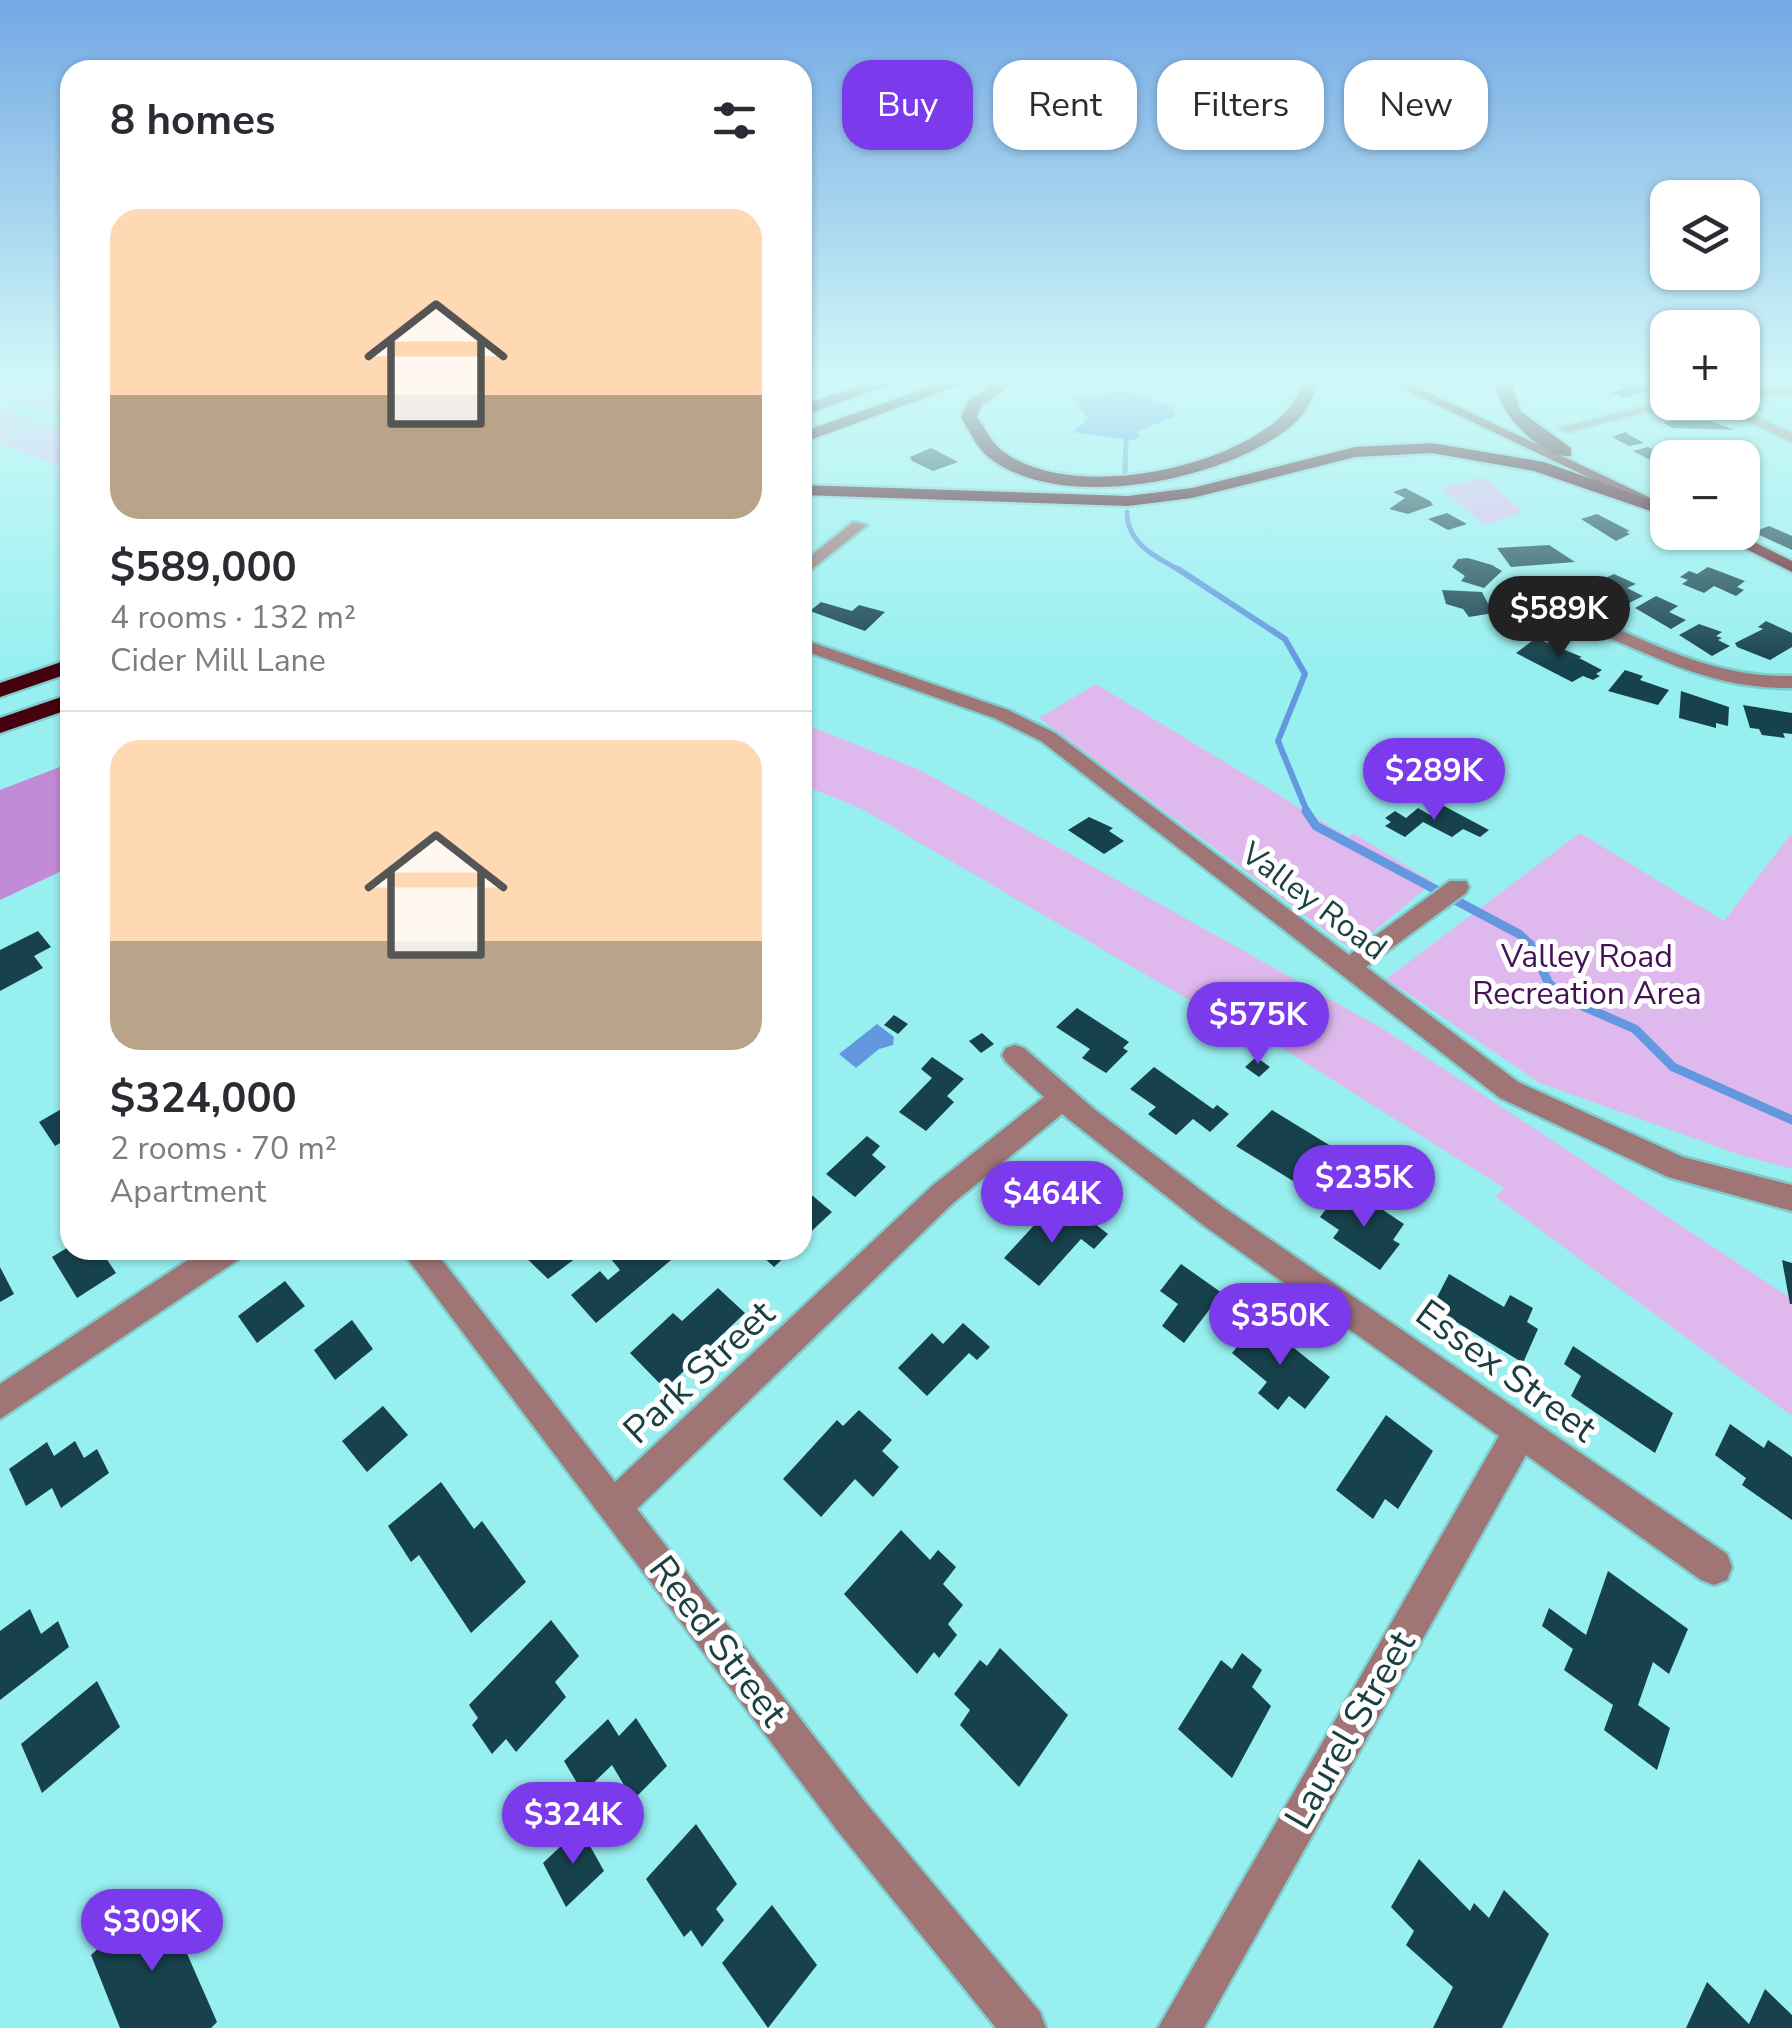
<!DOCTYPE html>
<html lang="en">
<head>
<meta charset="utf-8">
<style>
  :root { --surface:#fff; --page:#f7f7f7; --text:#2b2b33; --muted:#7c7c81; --line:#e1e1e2; --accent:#7c3aed }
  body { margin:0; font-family:"Nunito Sans",sans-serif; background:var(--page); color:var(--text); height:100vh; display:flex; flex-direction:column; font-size:38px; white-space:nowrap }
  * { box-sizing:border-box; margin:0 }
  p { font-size:32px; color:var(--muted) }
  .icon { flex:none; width:55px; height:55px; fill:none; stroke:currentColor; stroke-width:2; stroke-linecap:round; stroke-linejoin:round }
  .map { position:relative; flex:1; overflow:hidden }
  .drawer { position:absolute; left:60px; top:60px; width:752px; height:1200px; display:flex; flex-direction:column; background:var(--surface); border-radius:30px; box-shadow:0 2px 8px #0004 }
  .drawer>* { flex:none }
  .guide { position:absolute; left:842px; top:60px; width:798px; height:90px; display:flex; gap:20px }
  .buttons { position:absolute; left:1650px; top:180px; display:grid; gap:20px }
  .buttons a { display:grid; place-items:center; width:110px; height:110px; border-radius:20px; background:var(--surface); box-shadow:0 2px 8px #0004; font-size:50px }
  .price { position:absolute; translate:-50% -85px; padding:0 22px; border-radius:35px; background:var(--accent); color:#fff; font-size:32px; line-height:65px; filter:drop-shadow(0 2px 5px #0008) }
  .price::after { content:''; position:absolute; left:50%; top:60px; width:30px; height:22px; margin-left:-15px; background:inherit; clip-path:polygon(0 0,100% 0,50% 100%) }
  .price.current { background:#222; color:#fff }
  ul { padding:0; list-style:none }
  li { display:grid; align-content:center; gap:20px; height:530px; padding:0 50px }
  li+li { border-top:2px solid var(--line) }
  li span { display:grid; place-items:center; height:310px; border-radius:30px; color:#555 }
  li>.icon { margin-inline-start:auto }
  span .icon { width:180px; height:180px; fill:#fffc; stroke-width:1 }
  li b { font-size:42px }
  h2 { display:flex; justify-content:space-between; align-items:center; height:120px; padding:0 50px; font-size:42px }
  .chip { padding:0 35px; border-radius:30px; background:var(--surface); box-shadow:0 2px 8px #0004; font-size:35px; line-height:90px }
  .chip.current { background:var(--accent); color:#fff }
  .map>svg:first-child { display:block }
</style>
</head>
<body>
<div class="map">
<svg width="1792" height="2028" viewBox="0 0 1792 2028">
  <rect width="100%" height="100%" fill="#98eff0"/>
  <g fill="#dfb9ed">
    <polygon points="0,381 70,381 70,420 0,398"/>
    <polygon points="0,406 70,433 70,470 0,443"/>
    <polygon points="1484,477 1524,512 1484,525 1441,488"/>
    <polygon points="1096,684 1348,837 1353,833 1433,882 1352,950 1039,718"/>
    <polygon points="802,723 920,770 1385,1030 1792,1299 1792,1416 1496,1197 1504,1188 1271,1041 1261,1042 860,808 803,785"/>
    <polygon points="1580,833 1724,921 1792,833 1792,1169 1740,1155 1540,1083 1386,979"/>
  </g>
  <polygon fill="#c28bd6" points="70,763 70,867 0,900 0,790"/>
  <g fill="#6397df">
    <polygon points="1126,391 1174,408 1175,416 1137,432 1140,437 1132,440 1072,432 1088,419 1072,397"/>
    <polygon points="877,1024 894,1037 893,1045 879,1049 856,1068 839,1054"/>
  </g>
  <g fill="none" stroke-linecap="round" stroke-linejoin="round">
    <g stroke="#6397df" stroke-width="5">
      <polyline points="1125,471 1126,440"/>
      <path d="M1127,512C1127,544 1157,558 1183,572"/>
    </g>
    <polyline stroke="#6397df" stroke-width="6" points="1178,569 1285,639 1305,674 1278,741 1308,814"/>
    <polyline stroke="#6397df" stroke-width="9" points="1306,811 1316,826 1519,934 1531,945 1548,982 1562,997 1635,1029 1673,1067 1792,1120"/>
  </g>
  <g fill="#17424d">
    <polygon points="1635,381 1651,391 1623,398 1610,392 1625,388 1614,383"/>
    <polygon points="1678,421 1710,421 1735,430 1672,428 1663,422"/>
    <polygon points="1625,432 1631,436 1644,443 1629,446 1612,437"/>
    <polygon points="1648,447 1668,457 1668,461 1656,463 1633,451"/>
    <polygon points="931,448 958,462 933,471 912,461 910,457"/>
    <polygon points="1405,488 1430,501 1433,505 1408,514 1389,509 1405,498 1393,492"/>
    <polygon points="1447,513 1467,524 1448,530 1428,519"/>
    <polygon points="1597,514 1630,531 1626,532 1630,534 1616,541 1581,519"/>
    <polygon points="1769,526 1792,536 1792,550 1753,532"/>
    <polygon points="1549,545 1575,562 1511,567 1497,548"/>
    <polygon points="1468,558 1492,565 1502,571 1484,588 1461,581 1465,576 1452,567 1458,559"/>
    <polygon points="1708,567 1745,581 1737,587 1744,590 1736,596 1714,586 1704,593 1682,584 1688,580 1680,577 1689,571 1697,574"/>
    <polygon points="1614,574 1636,584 1627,588 1643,596 1627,604 1604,596 1610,593 1592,584"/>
    <polygon points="1442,590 1482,592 1493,613 1469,617 1463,609 1446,604"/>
    <polygon points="1656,596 1678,606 1669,612 1686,620 1671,629 1635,608"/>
    <polygon points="821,602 852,611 859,605 885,612 865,631 810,611"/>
    <polygon points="1766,621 1792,633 1792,647 1770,660 1737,647 1735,643 1763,629 1758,627"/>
    <polygon points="1699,624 1722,632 1716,636 1722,638 1718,640 1730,646 1712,656 1679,635"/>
    <polygon points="1536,638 1582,657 1579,658 1602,670 1596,674 1600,676 1593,680 1583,676 1572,682 1516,653"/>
    <polygon points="1625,670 1643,676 1640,680 1669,690 1658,705 1608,691"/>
    <polygon points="1681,691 1729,707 1728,726 1716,723 1716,728 1679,718"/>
    <polygon points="1743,705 1792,713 1792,734 1783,733 1785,738 1762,735 1759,729 1750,728"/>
    <polygon points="1444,806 1489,830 1480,837 1463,829 1452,837 1423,822 1405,837 1385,826 1391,822 1385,818 1395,811 1406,818 1418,808 1430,815"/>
    <polygon points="1089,817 1113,828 1109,831 1124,841 1104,854 1068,830"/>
    <polygon points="38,931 51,947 34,956 43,968 0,991 0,950"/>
    <polygon points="1077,1008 1129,1042 1123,1048 1128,1051 1106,1073 1082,1058 1090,1049 1056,1027"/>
    <polygon points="894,1015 908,1024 898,1034 884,1025"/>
    <polygon points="982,1033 994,1044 981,1053 969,1041"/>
    <polygon points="932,1057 964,1079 947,1096 954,1102 926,1131 899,1112 932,1078 921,1069"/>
    <polygon points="1256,1057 1270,1067 1259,1077 1245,1067"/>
    <polygon points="1154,1067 1213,1109 1217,1105 1229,1114 1210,1132 1193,1119 1176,1135 1148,1114 1156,1107 1130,1089"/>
    <polygon points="70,1104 70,1137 55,1146 39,1122"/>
    <polygon points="1272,1110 1334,1148 1298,1184 1236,1146"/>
    <polygon points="867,1136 880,1146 872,1155 886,1167 855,1197 826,1174"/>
    <polygon points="802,1187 832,1212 802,1240"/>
    <polygon points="1336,1196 1356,1209 1365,1198 1404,1224 1393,1240 1400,1244 1380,1270 1333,1238 1339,1230 1320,1217"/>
    <polygon points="1077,1210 1108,1234 1094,1249 1081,1239 1039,1286 1004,1258 1037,1222 1053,1235"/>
    <polygon points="70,1246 70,1250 118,1250 106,1258 116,1273 77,1298 52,1257"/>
    <polygon points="518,1250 575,1250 580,1255 548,1279"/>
    <polygon points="622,1250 683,1250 596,1323 571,1295 600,1271 608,1280 620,1270 611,1259"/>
    <polygon points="756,1250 792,1250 774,1267"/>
    <polygon points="1782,1260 1792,1263 1792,1304 1790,1304"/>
    <polygon points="1181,1264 1222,1293 1184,1343 1162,1326 1178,1304 1160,1291"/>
    <polygon points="0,1267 14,1294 0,1302"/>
    <polygon points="1449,1274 1504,1307 1510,1295 1533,1308 1527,1322 1538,1329 1523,1363 1432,1307"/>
    <polygon points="285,1281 305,1306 257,1343 238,1316"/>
    <polygon points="718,1288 745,1313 665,1389 630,1353 673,1313 682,1321"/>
    <polygon points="352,1320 373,1349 335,1380 314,1350"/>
    <polygon points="1259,1320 1330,1377 1305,1409 1289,1396 1278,1410 1258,1393 1267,1382 1232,1353"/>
    <polygon points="963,1323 990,1347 977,1360 969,1353 927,1396 898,1368 932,1333 943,1344"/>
    <polygon points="1573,1346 1673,1413 1655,1453 1571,1396 1581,1376 1564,1364"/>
    <polygon points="383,1406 408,1435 367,1472 342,1441"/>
    <polygon points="859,1410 892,1440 882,1451 899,1467 873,1497 855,1479 821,1517 783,1479 837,1420 843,1426"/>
    <polygon points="1386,1415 1433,1451 1398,1509 1385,1499 1373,1519 1336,1490"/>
    <polygon points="1730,1424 1764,1448 1768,1440 1792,1457 1792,1520 1742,1485 1746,1478 1715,1455"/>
    <polygon points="75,1441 84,1458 97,1449 109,1473 61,1508 52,1488 26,1506 9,1469 47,1442 54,1456"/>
    <polygon points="441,1482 474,1529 482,1521 526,1582 471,1633 419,1555 411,1562 388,1526"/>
    <polygon points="901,1530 930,1560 938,1550 956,1567 943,1584 963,1605 948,1624 957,1635 939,1658 934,1652 917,1674 844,1594"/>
    <polygon points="1608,1571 1688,1629 1669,1674 1653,1662 1638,1705 1670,1728 1657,1770 1604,1730 1613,1705 1564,1670 1573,1649 1542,1626 1549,1608 1586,1635"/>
    <polygon points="30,1609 41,1634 58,1621 69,1647 0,1700 0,1631"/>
    <polygon points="551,1620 579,1656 555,1682 566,1697 516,1752 506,1739 492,1754 472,1725 478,1718 469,1705"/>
    <polygon points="1000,1648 1068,1715 1019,1787 960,1725 970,1710 954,1694 980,1660 987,1666"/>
    <polygon points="1242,1653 1262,1670 1252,1687 1271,1706 1232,1778 1178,1729 1221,1660 1232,1669"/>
    <polygon points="97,1681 120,1727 42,1793 21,1744"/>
    <polygon points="636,1718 667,1766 633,1800 612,1765 583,1793 564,1761 608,1719 619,1736"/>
    <polygon points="696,1824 737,1884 716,1909 724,1920 702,1947 691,1930 684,1937 646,1879"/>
    <polygon points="580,1828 604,1871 566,1907 543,1863"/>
    <polygon points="1419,1859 1470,1911 1474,1903 1489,1918 1504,1890 1549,1934 1502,2028 1433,2028 1453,1987 1406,1945 1414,1931 1391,1907"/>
    <polygon points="160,1892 217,2022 211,2028 120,2028 91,1955"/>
    <polygon points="772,1905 817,1965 768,2028 722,1963"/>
    <polygon points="1707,1982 1749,2024 1765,1989 1792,2015 1792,2028 1686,2028"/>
  </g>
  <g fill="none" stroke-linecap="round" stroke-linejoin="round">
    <defs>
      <g id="minor">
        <polygon points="1661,381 1668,381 1668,386"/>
        <polygon points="1792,386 1792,394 1742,398 1742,390"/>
        <polygon points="1668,401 1685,402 1567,432 1560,428"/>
        <polygon points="1707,402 1725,402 1792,433 1792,442"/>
        <polygon points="853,522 867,525 802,577 802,563"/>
        <path d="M1544,589L1573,593L1596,610L1591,618C1660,646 1716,678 1792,676V688C1708,689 1658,656 1584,628C1563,620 1543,625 1524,612L1520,599ZM1542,599L1561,600L1578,611L1576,615L1551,613L1538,606Z"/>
        <polygon points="802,639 1008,710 1055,733 1349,955 1450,881 1466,881 1469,887 1466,893 1366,967 1518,1082 1683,1157 1792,1185 1792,1211 1668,1177 1500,1098 1041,741 994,718 802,650"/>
        <polygon points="1015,1045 1024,1048 1094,1109 1223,1207 1727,1554 1732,1567 1727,1580 1714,1585 1701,1580 1526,1455 1204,2028 1158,2028 1499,1436 1203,1225 1062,1114 952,1204 637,1509 865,1802 1040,2012 1046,2028 996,2028 837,1830 401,1250 434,1250 615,1482 932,1186 1044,1097 1006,1062 1002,1055 1006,1048"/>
        <polygon points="203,1250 243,1250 238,1260 0,1419 0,1384"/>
      </g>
      <g id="major">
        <polygon points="1387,381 1404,381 1659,502 1646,505"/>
        <polygon points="1712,532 1734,532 1792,561 1792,572"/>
      </g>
      <g id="highway">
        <polygon points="875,381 899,381 802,416 802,405"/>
        <polygon points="947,381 970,381 802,443 802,432"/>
        <path d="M997,381H1016L981,406L977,417C984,427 991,441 1000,449C1067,503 1226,471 1284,414C1293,406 1299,392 1305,381H1321C1313,394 1307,411 1297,421C1234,480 1057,517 986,455C976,446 968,429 961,417L968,401Z"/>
        <path d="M1495,381H1511L1520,411L1571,448V456C1541,459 1496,411 1495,381Z"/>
        <polygon points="1432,443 1544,462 1668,506 1668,517 1534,471 1432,453 1355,457 1192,498 1128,506 802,495 802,485 1128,496 1192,488 1355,447"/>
        <polygon points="70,659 70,673 0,697 0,683"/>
        <polygon points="70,694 70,709 0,733 0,718"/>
      </g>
    </defs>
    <use href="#minor" stroke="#7fcccd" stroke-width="5"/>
    <use href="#major" stroke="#7fcccd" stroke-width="5"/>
    <use href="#highway" stroke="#7fcccd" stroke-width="5"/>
    <use href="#minor" fill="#a07576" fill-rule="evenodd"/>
    <use href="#major" fill="#641c25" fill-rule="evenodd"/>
    <use href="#highway" fill="#45010f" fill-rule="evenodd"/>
  </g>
  <linearGradient id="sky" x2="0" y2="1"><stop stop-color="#73a8e4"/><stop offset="0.57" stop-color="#d1f8f8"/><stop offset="1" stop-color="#d1f8f8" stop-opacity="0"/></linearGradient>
  <rect width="1792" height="665" fill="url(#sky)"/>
  <g text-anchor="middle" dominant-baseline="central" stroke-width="10" stroke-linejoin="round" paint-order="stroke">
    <g font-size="32" fill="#1c4041" stroke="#fefefe">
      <text transform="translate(1314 901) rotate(37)">Valley Road</text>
    </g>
    <g font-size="32" fill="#451155" stroke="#fefefe">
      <text x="1587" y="956">Valley Road<tspan x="1587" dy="37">Recreation Area</tspan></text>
    </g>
    <g font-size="38" fill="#1c4041" stroke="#fefefe">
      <text transform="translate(1506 1371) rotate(36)">Essex Street</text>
      <text transform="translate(699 1372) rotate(-43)">Park Street</text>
      <text transform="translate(718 1641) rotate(53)">Reed Street</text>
      <text transform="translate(1350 1730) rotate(-60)">Laurel Street</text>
    </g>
  </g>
</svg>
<div class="buttons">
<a><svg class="icon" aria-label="layers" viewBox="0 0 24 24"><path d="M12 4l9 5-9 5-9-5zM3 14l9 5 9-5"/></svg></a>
<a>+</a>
<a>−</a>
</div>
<b class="price current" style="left:1559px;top:661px">$589K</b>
<b class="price" style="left:1434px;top:823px">$289K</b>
<b class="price" style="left:1258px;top:1067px">$575K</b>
<b class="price" style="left:1364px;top:1230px">$235K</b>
<b class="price" style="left:1052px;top:1246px">$464K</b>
<b class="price" style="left:1280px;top:1368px">$350K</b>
<b class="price" style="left:573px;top:1867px">$324K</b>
<b class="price" style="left:152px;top:1974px">$309K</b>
<div class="guide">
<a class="chip current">Buy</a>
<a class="chip">Rent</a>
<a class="chip">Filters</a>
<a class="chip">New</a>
</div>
<section class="drawer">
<h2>8 homes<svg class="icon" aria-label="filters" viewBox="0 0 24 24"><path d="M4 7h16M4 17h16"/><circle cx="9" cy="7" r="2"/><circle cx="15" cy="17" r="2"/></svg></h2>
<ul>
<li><span style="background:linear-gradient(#ffd9b3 60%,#b9a48a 0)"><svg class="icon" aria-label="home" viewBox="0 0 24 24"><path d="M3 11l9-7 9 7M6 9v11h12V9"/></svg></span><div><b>$589,000</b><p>4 rooms · 132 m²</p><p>Cider Mill Lane</p></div></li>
<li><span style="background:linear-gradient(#ffd9b3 65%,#b9a48a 0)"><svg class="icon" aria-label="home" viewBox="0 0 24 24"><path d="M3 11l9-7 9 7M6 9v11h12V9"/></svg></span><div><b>$324,000</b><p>2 rooms · 70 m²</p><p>Apartment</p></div></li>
</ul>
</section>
</div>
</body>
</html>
